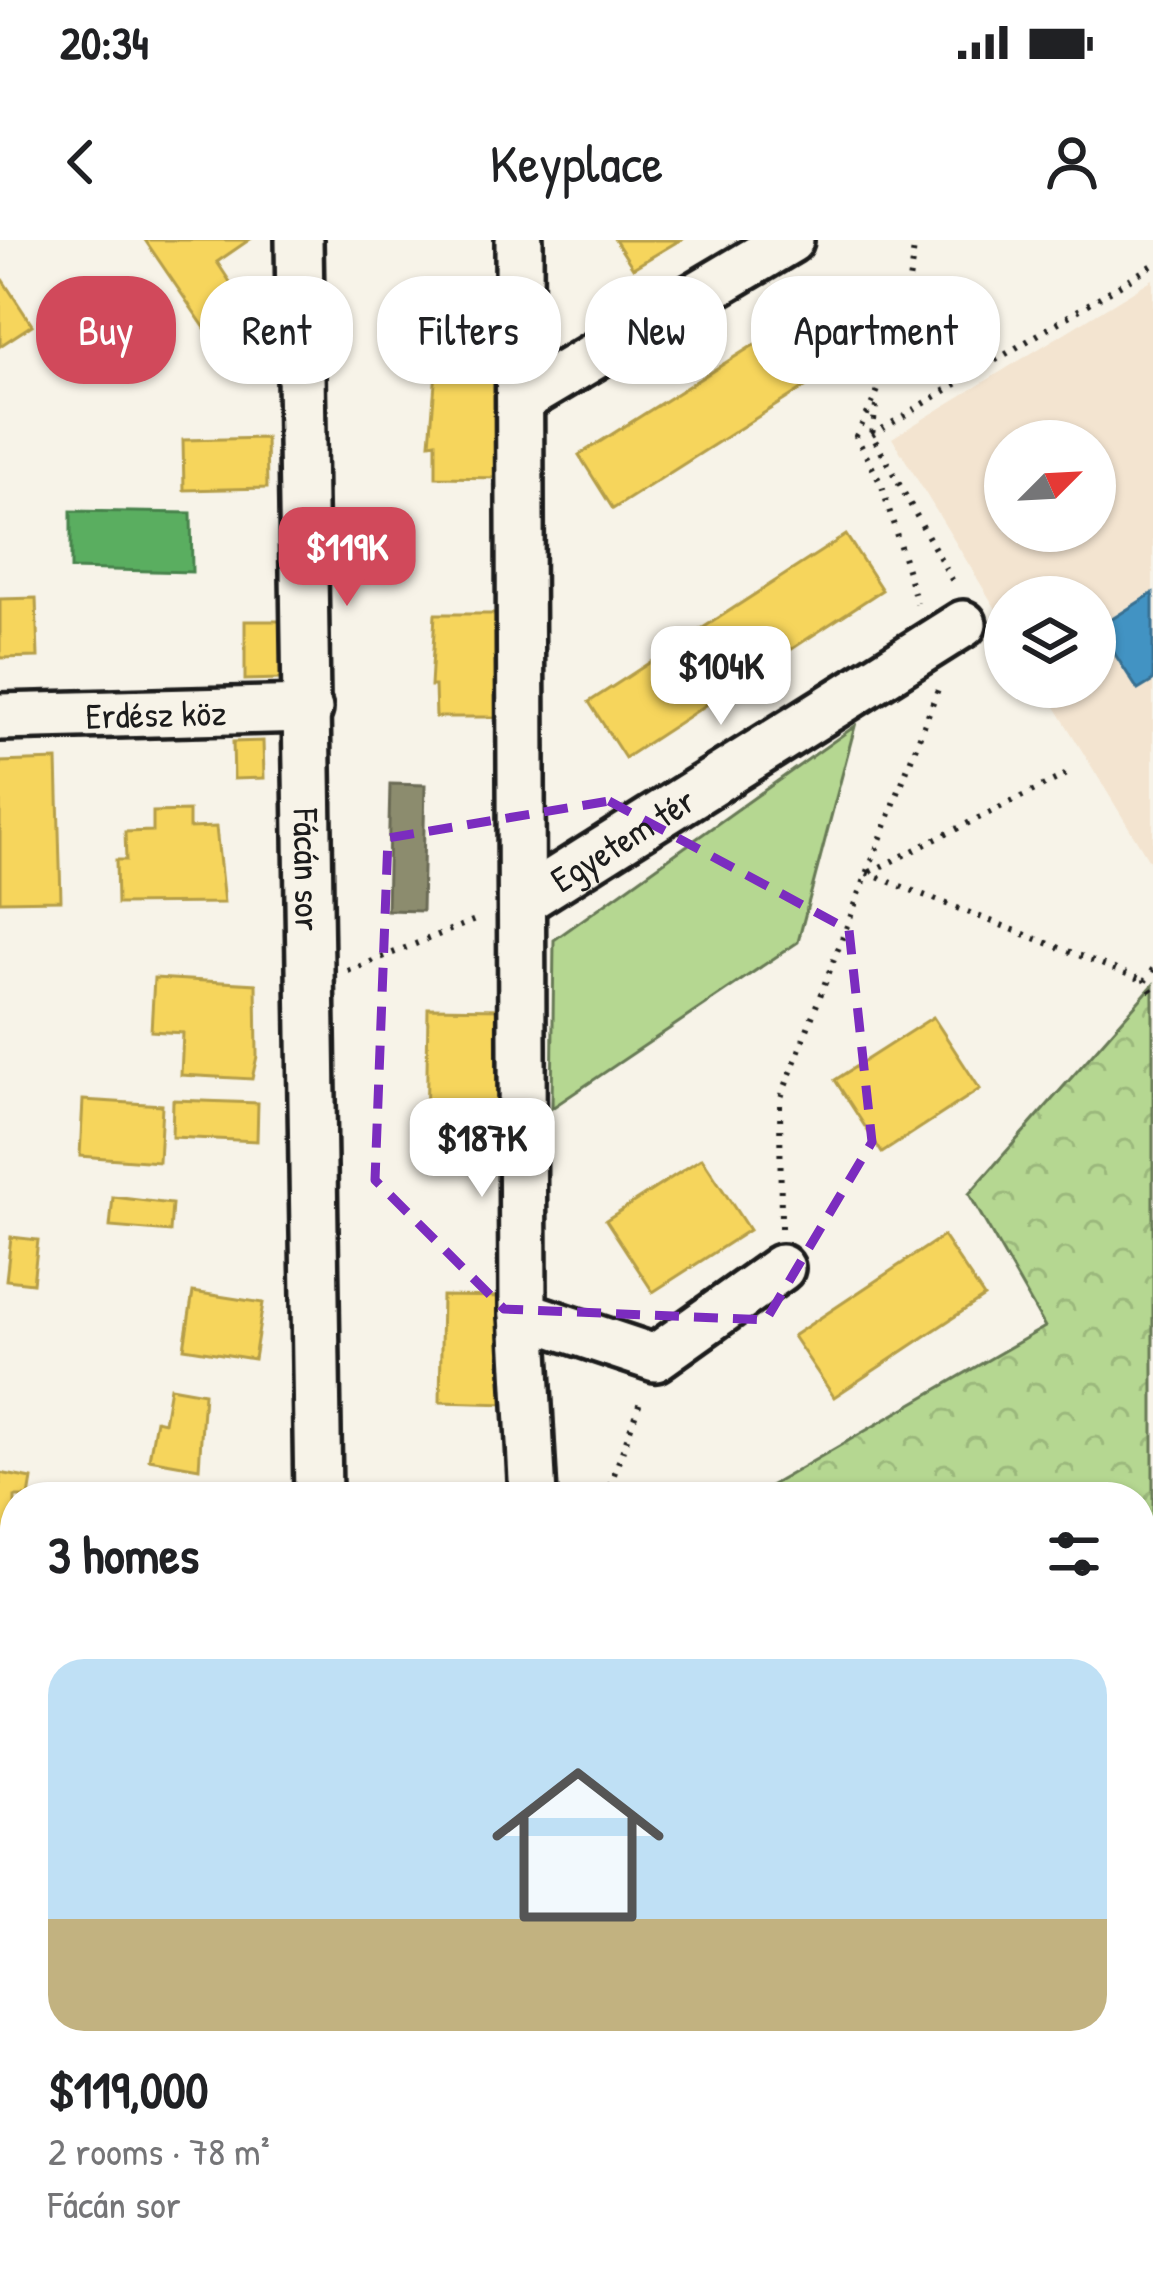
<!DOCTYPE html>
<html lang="en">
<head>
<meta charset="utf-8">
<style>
  :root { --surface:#fff; --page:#f2f2f2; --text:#202124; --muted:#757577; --accent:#d1495b }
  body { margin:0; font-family:"Patrick Hand",sans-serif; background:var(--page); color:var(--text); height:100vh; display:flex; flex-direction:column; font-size:45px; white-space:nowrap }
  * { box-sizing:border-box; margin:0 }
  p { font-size:39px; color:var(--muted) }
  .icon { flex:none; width:66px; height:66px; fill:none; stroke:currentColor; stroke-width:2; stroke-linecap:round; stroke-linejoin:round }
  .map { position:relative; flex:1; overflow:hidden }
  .details { position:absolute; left:0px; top:1242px; width:1155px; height:807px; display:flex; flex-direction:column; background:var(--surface); border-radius:48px 48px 0 0; box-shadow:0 3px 9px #0004 }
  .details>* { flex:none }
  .top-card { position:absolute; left:36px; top:36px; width:1083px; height:108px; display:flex; gap:24px }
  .needle { width:78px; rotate:66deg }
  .fabs { position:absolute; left:984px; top:180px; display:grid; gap:24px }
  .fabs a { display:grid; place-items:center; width:132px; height:132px; border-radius:50%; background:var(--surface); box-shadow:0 3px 9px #0004; font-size:60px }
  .price { position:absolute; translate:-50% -102px; padding:0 27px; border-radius:24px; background:#fff; color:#222; font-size:39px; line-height:78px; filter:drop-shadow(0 3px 6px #0008) }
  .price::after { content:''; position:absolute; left:50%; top:72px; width:36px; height:27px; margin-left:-18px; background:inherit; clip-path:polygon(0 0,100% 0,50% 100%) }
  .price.selected { background:var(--accent); color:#fff }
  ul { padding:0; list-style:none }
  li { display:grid; align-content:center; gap:24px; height:636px; padding:0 48px }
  li span { display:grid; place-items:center; height:372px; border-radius:36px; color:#555 }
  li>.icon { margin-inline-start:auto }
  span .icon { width:216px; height:216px; fill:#fffc; stroke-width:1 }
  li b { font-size:51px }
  h2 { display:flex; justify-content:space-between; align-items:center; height:144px; padding:0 48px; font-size:51px }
  .tag { padding:0 42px; border-radius:48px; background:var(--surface); box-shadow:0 3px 9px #0004; font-size:42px; line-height:108px }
  .tag.selected { background:var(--accent); color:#fff }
  .status { display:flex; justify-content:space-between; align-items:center; height:84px; padding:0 60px; background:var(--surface); direction:ltr }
  .status svg { height:33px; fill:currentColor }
  header { display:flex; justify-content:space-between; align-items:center; height:156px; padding:0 48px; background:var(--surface); font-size:54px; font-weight:600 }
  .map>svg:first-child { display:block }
</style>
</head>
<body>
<div class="status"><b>20:34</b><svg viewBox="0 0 49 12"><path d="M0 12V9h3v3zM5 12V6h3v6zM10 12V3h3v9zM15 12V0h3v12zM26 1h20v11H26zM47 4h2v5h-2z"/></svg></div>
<header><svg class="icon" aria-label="back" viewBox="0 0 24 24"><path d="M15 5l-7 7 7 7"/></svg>Keyplace<svg class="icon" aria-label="person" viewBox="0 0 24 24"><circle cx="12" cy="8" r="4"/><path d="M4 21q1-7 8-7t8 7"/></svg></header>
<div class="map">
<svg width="1153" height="2048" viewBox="0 0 1153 2048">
  <defs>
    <pattern id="forest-crowns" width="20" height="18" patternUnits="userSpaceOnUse" patternTransform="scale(3)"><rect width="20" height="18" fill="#b5d791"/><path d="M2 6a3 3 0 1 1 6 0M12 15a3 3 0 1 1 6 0" fill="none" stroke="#9bb87c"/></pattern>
  </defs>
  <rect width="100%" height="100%" fill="#f7f3e8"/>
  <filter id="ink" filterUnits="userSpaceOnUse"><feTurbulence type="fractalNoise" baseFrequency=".00833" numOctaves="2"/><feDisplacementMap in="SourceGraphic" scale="24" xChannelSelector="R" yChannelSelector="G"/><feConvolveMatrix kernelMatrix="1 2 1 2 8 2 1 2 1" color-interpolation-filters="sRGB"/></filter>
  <g filter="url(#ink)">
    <path fill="#f3e4d0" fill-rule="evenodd" d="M1153,39V627L1043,447H1095V357H1005V384L892,198ZM1005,201H1095V291H1005Z"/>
    <polygon fill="#b5d791" stroke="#687a56" stroke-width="3" points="855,486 798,702 552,868 554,700"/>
    <polygon fill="url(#forest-crowns)" stroke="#687a56" stroke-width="3" points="1153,745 1153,2048 677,2048 676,2034 1140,2034 1140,1257 751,1257 1045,1087 969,954"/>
    <g fill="#f6d55c" stroke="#b59e49" stroke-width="3">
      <polygon points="145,0 249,0 217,22 249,71 211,97"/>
      <polygon points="615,0 680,0 633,28"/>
      <polygon points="0,36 32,85 0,106"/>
      <polygon points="838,52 871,105 613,269 579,215"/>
      <polygon points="436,131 504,132 503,238 436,237 436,202 430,203"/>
      <polygon points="266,198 267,248 184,250 183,200"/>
      <polygon points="846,295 882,350 625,518 589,462"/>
      <polygon points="36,358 38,417 0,418 0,359"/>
      <polygon points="435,374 503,374 504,477 436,477 435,446 431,446"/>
      <polygon points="245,381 282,381 281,439 245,440"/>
      <polygon points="263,501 264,538 234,539 233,502"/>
      <polygon points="57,520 61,660 0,661 0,522"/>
      <polygon points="189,571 189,588 216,587 224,663 117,664 116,620 126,620 125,592 153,591 153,572"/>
      <polygon points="154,738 256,744 257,816 252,839 181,835 183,793 151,791"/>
      <polygon points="428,768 505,769 503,897 426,896"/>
      <polygon points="933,777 980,849 882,913 835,840"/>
      <polygon points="83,860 162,865 159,922 80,916"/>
      <polygon points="173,860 258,863 257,901 172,897"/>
      <polygon points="702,918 749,990 653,1052 606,980"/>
      <polygon points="113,957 172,964 170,992 110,987"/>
      <polygon points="943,996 984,1057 834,1157 793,1096"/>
      <polygon points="11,997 38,1000 33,1043 6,1040"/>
      <polygon points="193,1052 263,1063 254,1119 184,1108"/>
      <polygon points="442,1056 510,1057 508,1164 440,1162"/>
      <polygon points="170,1147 204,1153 199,1228 149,1219 156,1180 164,1182"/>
      <polygon points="0,1233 32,1239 29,1257 15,1257 15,1313 0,1311"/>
      <polygon points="0,1602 15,1608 15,1684 0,1678"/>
      <polygon points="0,1855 15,1860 14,1902 0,1898"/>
      <polygon points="197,2034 259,2034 255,2048"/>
      <polygon points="499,2034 600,2034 604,2040 591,2048 475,2048"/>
    </g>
    <polygon fill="#4393c3" stroke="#376f91" stroke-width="3" points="1153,353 1153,441 1138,450 1098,388"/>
    <polygon fill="#5aae61" stroke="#47824c" stroke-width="3" points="71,271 191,273 192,332 71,329"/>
    <polygon fill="#8c8c6e" stroke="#6a6a55" stroke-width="3" points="390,544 425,545 422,671 387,670"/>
    <polygon fill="#eac199" stroke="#1c1c1c" stroke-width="3" points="1153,1651 1153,1717 1140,1723 1140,1657"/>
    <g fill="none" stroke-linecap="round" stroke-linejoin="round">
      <defs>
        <g id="minor">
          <path id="s1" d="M299,0L318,1257"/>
          <polyline points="519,0 523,1074 533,1257"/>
          <polyline points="522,159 790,0"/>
          <path id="s2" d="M0,477L309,469"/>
          <path id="s3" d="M523,661L963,384"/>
          <polyline points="523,1074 655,1118 781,1028"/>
          <polyline points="327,2034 327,2048"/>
        </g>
      </defs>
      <use href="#minor" stroke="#1c1c1c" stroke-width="54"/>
      <g stroke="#1c1c1c" stroke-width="6" stroke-dasharray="3 9" stroke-linecap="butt">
        <path d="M915,0C906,73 891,131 856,196L882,246L917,363"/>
        <polyline points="876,166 872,195 956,347"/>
        <polyline points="872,195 1153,25"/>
        <polyline points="870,632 1069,533"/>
        <polyline points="867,633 1145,741"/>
        <polyline points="1153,729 1145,741 1153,753"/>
        <polyline points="348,731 480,678"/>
        <polyline points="781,988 780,860 938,449"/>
        <polyline points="606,1257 642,1156"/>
        <polyline points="1140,1432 1153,1415"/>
        <polyline points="705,2034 711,2048"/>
        <polyline points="1023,2034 1042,2048"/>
      </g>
      <use href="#minor" stroke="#f7f3e8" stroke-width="45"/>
    </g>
  </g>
  <path fill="none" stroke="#7b2cbf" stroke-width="9" stroke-dasharray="24 15" stroke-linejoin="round" d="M609,561L849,690L872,902L766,1080L504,1069L375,940L388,598Z"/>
  <g text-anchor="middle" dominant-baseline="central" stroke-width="12" stroke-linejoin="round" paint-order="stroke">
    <g font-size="36" fill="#1c1c1c" stroke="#f7f3e8">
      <text stroke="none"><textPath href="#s2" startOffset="156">Erdész köz</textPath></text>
      <text stroke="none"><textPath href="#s3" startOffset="117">Egyetem tér</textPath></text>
      <text stroke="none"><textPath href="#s1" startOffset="630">Fácán sor</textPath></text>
    </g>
  </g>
</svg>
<div class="fabs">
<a><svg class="needle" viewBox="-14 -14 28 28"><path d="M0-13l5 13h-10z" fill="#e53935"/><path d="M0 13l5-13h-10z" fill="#757577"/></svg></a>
<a><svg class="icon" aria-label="layers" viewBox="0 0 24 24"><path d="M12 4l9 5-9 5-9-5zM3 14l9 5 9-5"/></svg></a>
</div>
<b class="price selected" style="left:347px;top:369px">$119K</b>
<b class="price" style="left:721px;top:488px">$104K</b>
<b class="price" style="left:482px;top:960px">$187K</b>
<div class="top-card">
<a class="tag selected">Buy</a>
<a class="tag">Rent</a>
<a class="tag">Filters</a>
<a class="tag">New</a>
<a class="tag">Apartment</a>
</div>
<section class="details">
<h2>3 homes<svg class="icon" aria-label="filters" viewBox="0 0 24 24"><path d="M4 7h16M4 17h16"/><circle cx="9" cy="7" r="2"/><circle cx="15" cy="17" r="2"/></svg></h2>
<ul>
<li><span style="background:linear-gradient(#bfe0f5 70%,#c2b280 0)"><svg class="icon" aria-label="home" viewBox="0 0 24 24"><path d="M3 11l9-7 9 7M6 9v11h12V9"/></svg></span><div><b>$119,000</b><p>2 rooms · 78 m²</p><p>Fácán sor</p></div></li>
</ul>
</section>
</div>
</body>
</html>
